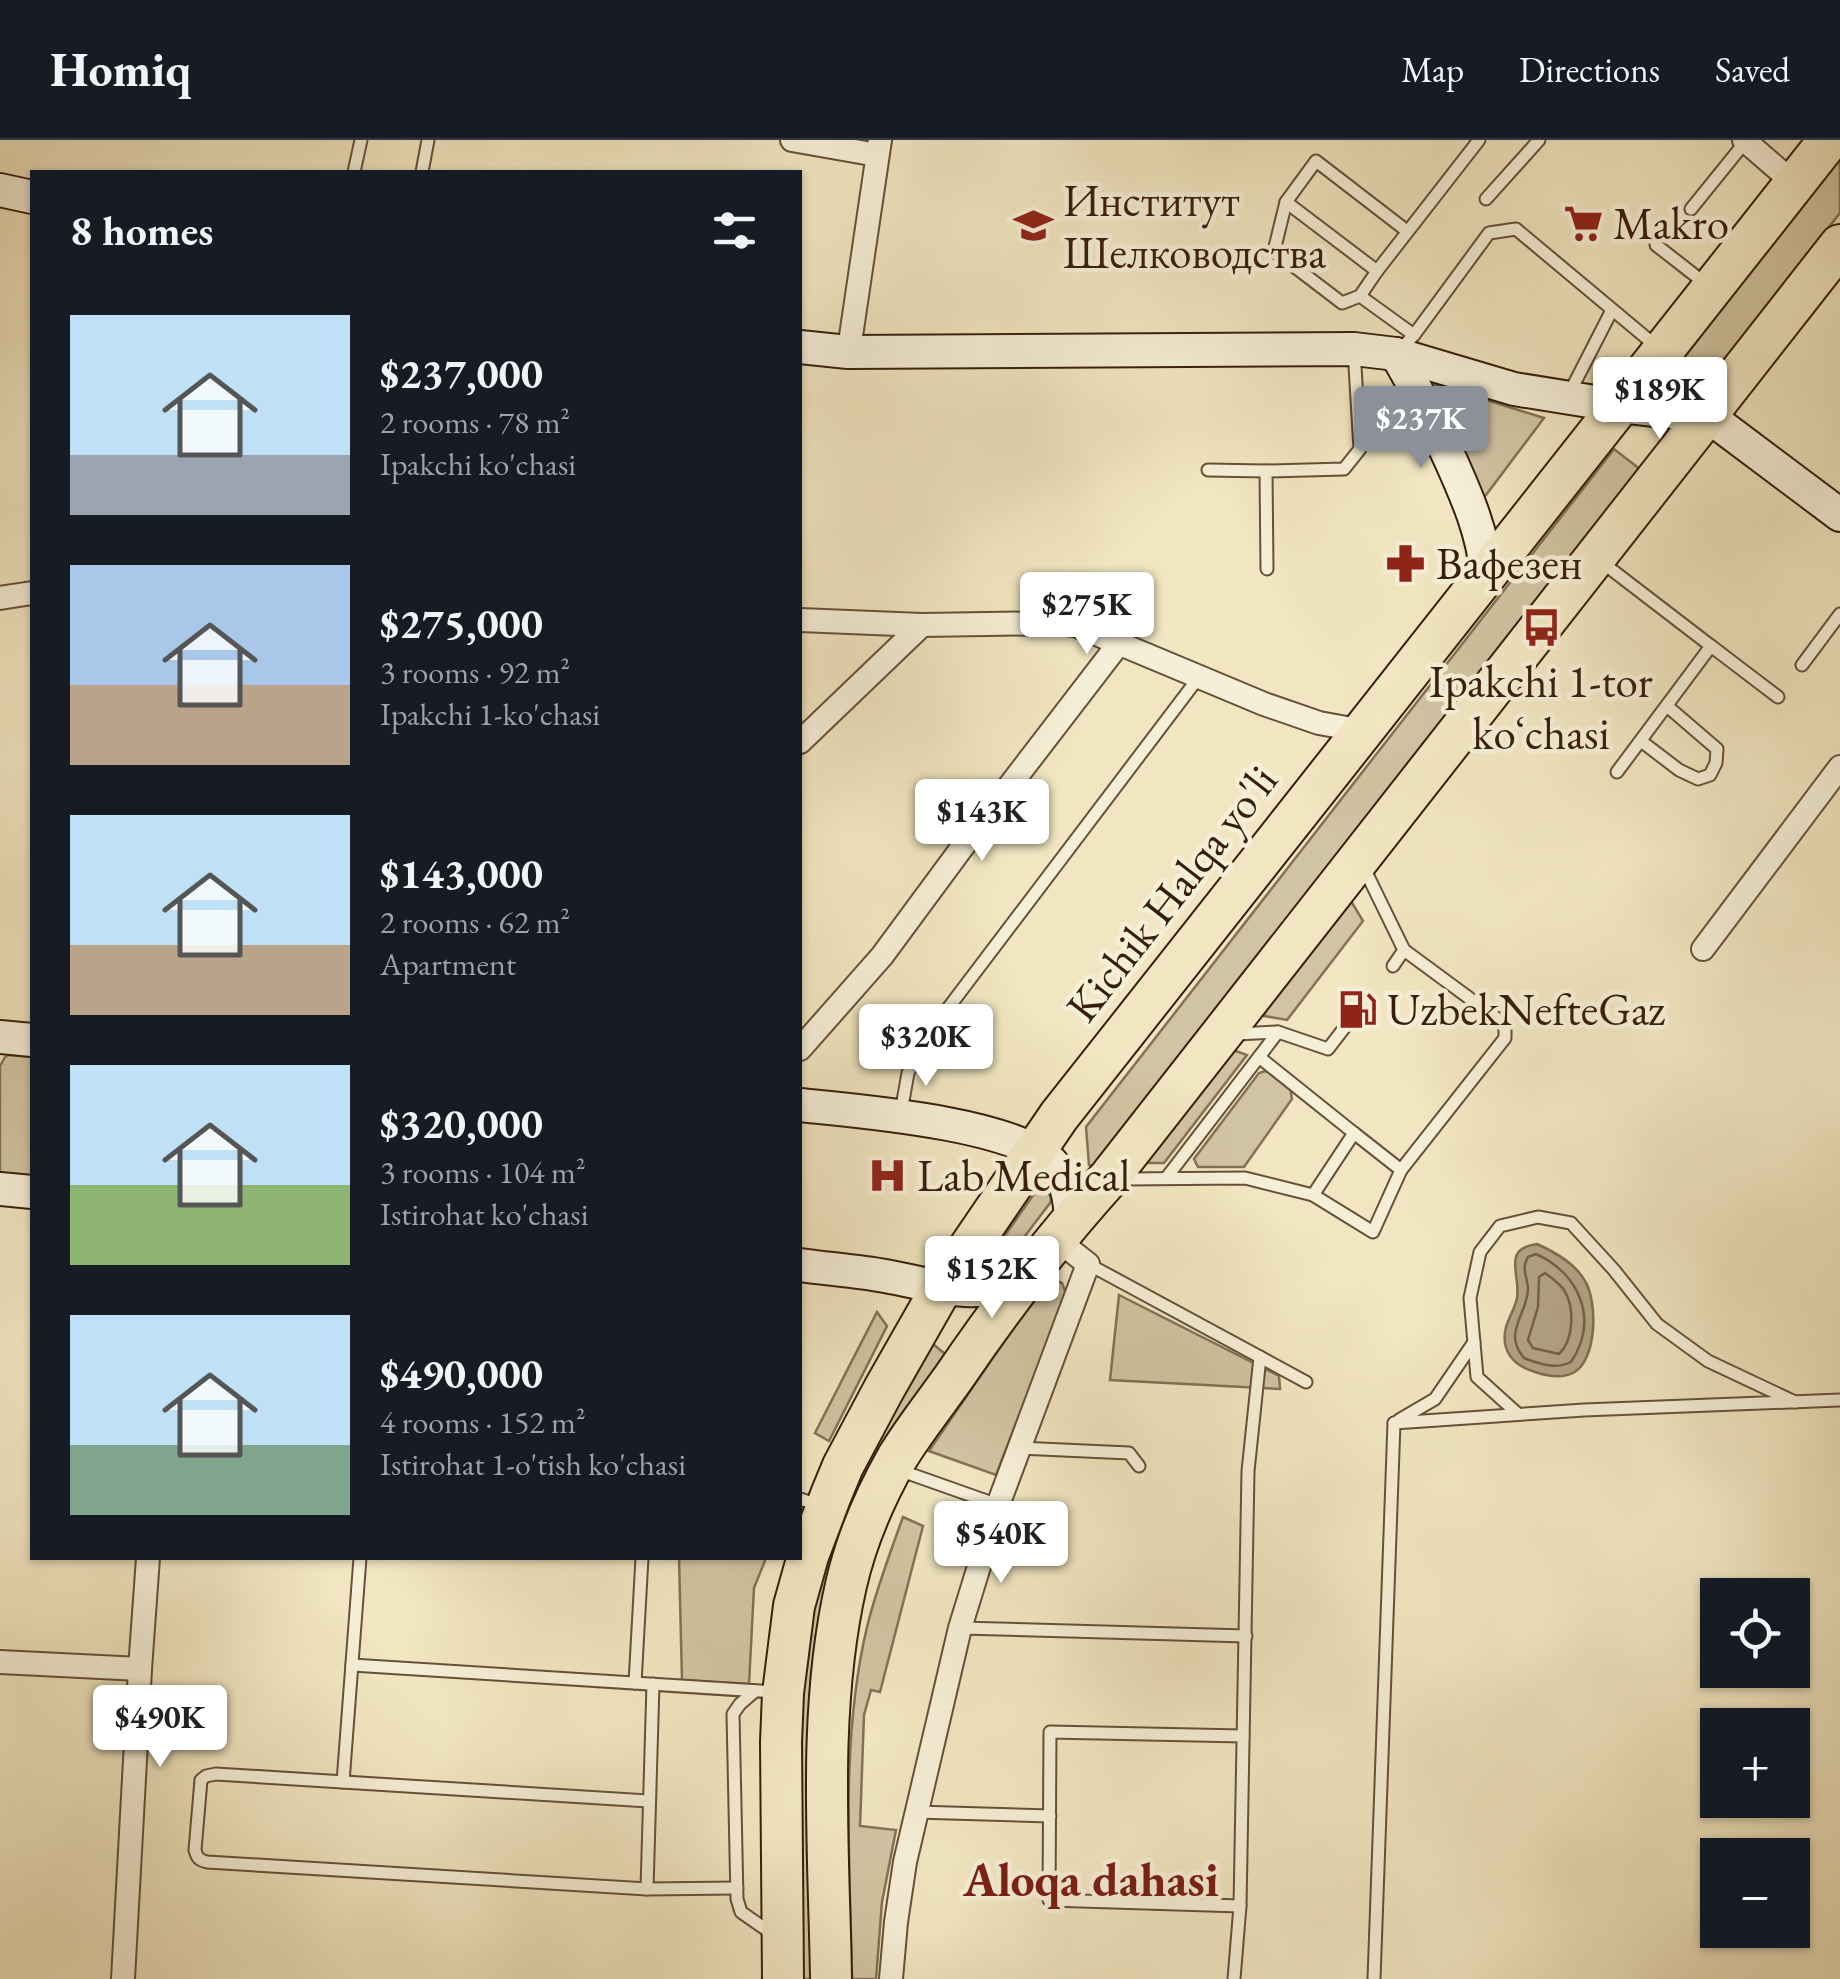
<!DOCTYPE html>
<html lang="en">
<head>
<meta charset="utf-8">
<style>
  :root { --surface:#171b24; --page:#242831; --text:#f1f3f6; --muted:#9ea1a6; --line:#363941; --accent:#8c9099 }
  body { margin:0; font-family:"EB Garamond",serif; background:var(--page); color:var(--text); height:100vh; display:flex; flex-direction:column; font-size:38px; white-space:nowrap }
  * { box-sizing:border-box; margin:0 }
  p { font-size:32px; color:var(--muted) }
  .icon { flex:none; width:55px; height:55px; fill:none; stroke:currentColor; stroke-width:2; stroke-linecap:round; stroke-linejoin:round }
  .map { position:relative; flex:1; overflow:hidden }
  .side { position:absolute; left:30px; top:30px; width:772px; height:1390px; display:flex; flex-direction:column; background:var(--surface); border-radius:0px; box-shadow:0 2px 8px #0004 }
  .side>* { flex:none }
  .buttons { position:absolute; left:1700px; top:1438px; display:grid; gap:20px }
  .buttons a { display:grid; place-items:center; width:110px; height:110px; border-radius:0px; background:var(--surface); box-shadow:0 2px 8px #0004; font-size:50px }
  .price { position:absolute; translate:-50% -85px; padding:0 22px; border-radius:10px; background:#fff; color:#222; font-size:32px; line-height:65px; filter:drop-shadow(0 2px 5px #0008) }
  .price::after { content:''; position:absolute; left:50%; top:60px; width:30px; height:22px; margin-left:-15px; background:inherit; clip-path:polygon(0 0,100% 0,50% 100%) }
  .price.current { background:var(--accent); color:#fff }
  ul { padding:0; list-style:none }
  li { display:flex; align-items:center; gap:30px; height:250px; padding:0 40px }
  li span { display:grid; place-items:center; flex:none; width:280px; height:200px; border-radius:0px; color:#555 }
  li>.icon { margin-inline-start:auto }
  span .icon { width:120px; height:120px; fill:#fffc; stroke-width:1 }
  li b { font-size:42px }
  h2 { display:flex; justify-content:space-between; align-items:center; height:120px; padding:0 40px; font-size:42px }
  header { display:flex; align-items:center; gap:60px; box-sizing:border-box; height:140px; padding:0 50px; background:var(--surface); border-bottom:2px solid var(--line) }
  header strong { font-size:48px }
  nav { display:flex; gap:55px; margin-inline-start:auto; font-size:35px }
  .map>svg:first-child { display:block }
</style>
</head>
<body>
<header>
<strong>Homiq</strong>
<nav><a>Map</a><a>Directions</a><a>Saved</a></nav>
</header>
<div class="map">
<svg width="1840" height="1839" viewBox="0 0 1840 1839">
  <rect width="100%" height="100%" fill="#f1e6c1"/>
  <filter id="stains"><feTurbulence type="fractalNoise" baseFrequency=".002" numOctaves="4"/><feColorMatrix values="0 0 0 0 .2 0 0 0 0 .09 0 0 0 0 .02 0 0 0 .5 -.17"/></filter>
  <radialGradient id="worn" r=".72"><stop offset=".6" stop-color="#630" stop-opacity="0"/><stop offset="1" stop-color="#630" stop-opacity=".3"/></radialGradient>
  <g fill="#d1c4a2" stroke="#847156" stroke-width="2.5">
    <polygon points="1840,17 1840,73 1718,228 1679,224"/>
    <polygon points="1435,244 1544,278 1483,359"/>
    <polygon points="1614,309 1641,330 1100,1030 1089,1025 1086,987"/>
    <polygon points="1351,761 1363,781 1287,880 1264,876 1268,866"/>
    <polygon points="1233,910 1247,915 1164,1023 1145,1023"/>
    <polygon points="8,915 32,917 32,1038 0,1035 0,926 5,917"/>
    <polygon points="1265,931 1271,933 1290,947 1292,959 1244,1027 1198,1027 1194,1019 1259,933"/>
    <path d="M1041,1049C1047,1050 1053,1056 1050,1063L1012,1113L995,1116L994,1111L1036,1051Z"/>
    <polygon points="1052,1139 1062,1143 1066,1154 996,1335 929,1311 1045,1142"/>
    <polygon points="1119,1155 1279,1236 1280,1249 1110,1240"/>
    <polygon points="877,1172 887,1186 829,1301 815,1293"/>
    <path d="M933,1204L951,1219L831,1428L816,1494L811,1535L808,1593L815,1839H802C800,1699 784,1533 831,1400C855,1332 897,1267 933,1204Z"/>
    <path d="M903,1377L923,1386L880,1552L871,1550L864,1575L860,1686L896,1690L882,1762L876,1839H852C850,1723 840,1601 867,1487C876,1450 890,1413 903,1377Z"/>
    <polygon points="679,1418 766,1418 754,1448 749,1544 682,1540"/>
  </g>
  <path fill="#b2a283" stroke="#816d53" stroke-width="2.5" d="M1537,1104C1555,1112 1575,1123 1585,1141C1598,1162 1597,1221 1573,1233C1561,1239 1547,1236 1535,1232C1514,1226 1500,1211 1506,1187C1509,1177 1515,1168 1517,1158C1521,1134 1501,1109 1537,1104Z"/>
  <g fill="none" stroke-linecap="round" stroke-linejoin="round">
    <g stroke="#746046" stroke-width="2.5">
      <path d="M1536,1114C1580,1134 1599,1180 1571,1222C1555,1230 1540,1224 1524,1218C1518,1211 1515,1205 1515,1196C1516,1179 1528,1166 1528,1148C1527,1136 1521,1128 1528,1117Z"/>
      <path d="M1545,1133C1552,1138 1559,1143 1564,1150C1575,1167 1574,1200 1559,1214L1533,1208L1528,1200L1538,1167L1539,1137Z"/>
    </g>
    <defs>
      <g id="lane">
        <polyline points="354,32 361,0"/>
        <polyline points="422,32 428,0"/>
        <polyline points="1486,59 1539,0"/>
        <polyline points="1286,62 1377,131 1360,156 1414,195"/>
        <polyline points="1691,69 1746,1"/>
        <polyline points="1656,105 1697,137"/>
        <polyline points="1377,131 1479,0"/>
        <polyline points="1360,156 1342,163 1274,111 1286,62 1316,21 1407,91"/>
        <polyline points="1399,211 1414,195 1489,93 1516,89 1650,201"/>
        <polyline points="1569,254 1612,170"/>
        <polyline points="1208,330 1266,331"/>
        <polyline points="1599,420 1711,506 1617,632"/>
        <polyline points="1267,429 1266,331 1344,329 1360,309 1354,210"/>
        <polyline points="1711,506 1778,557"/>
        <polyline points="1802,525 1840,474"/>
        <polyline points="1641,601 1679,630 1698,639 1710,635 1716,623 1717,609 1667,566"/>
        <polyline points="1364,728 1404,810 1393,826"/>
        <polyline points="1236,894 1278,892 1328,909 1345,887"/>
        <polyline points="901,972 908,933 924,900 1199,537"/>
        <polyline points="1401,1030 1505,898 1505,888 1499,880 1404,810"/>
        <polyline points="1167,1037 1278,892"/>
        <polyline points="1123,1039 1245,1038 1313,1055 1354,993 1259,917"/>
        <polyline points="1313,1055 1373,1092 1401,1030 1354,993"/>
        <polyline points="1088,1124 1306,1242"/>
        <polyline points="1518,1274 1477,1237 1470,1158 1480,1112 1500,1086 1538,1077 1571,1083 1614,1130 1657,1184 1708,1221 1795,1262"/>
        <polyline points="1399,1280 1435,1259 1474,1202"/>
        <polyline points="1394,1283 1584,1270 1840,1260"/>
        <polyline points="1019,1308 1129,1313 1139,1326"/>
        <polyline points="899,1330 998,1365"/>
        <polyline points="800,1359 822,1366"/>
        <polyline points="961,1488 1246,1496"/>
        <polyline points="352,1525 774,1552"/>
        <polyline points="635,1543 642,1418"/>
        <polyline points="755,1551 740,1564 733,1574 737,1759 741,1772 774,1795"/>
        <polyline points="343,1642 360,1418"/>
        <path d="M648,1661L216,1634L206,1636L201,1640L195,1710C197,1718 199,1720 207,1722L647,1749L737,1748"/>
        <polyline points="916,1672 1050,1676"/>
        <polyline points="647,1749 653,1544"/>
        <polyline points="1240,1766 1049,1760 1050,1592 1243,1596"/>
        <polyline points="1234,1839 1240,1766 1248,1331 1260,1217"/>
        <polyline points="1374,1839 1394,1283"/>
      </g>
      <g id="street">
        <polyline points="792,0 877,15"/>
        <polyline points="1744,0 1795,44"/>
        <polyline points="851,196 880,0"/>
        <polyline points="0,458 32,453"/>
        <polyline points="800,480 922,485 1060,483 1075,485 1264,564 1319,583 1363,591"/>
        <polyline points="800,602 922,485"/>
        <polyline points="1703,809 1840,627"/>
        <polyline points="800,909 882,816 961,709 1120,502"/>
        <polyline points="0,1522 140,1529"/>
        <polyline points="123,1839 140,1529 148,1418"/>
        <polyline points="891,1839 896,1782 905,1722 960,1488 998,1365 1088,1124 1056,1099"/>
      </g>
      <g id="secondary">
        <polyline points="0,50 32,57"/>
        <polyline points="800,207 848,212 1354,209 1396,214 1514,249 1620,266 1708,276 1840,375"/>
        <path d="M1396,214C1417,249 1434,284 1451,321C1468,359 1482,391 1487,434"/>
        <polyline points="0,897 32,900"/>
        <path d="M800,965C857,971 1013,983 1052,1023C1067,1039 1070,1059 1071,1080"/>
        <polyline points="0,1049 32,1052"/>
        <path d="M800,1125C828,1129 857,1131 885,1136C935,1145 980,1163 1028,1136"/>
      </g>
      <g id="highway">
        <polyline points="783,1839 781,1602 783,1553 794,1466 808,1416 831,1355 843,1326 884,1249 941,1149 1059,976 1829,0"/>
        <path d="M831,1839C829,1709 817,1573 846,1445C856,1401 875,1357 897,1318C914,1290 935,1264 954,1237C1001,1168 1052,1101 1108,1039L1840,105"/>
      </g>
    </defs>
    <use href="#lane" stroke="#665038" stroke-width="15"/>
    <use href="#street" stroke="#665038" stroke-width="26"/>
    <use href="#secondary" stroke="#371e0a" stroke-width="36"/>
    <use href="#highway" stroke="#371e0a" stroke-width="44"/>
    <use href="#lane" stroke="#f6efd7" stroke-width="11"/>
    <use href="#street" stroke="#f6efd7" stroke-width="22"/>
    <use href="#secondary" stroke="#f6efd7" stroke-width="32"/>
    <use href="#highway" stroke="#f1e6c1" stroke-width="40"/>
  </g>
  <defs>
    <symbol id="supermarket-bare" viewBox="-9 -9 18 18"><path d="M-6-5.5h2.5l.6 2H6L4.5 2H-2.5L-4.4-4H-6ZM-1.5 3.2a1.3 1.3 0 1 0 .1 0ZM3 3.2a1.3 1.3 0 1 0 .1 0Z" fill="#8f2418" stroke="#f6efd7" stroke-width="2.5" paint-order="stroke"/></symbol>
    <symbol id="university-bare" viewBox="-9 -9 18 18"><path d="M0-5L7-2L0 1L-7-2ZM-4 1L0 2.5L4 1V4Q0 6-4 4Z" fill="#8f2418" stroke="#f6efd7" stroke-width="2.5" paint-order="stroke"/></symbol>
    <symbol id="pharmacy-bare" viewBox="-9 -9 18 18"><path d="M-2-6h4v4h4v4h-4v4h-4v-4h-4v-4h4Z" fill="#8f2418" stroke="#f6efd7" stroke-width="2.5" paint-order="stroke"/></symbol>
    <symbol id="bus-bare" viewBox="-9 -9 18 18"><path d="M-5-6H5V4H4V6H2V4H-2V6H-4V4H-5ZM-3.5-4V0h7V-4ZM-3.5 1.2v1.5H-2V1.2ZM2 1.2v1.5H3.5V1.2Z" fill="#8f2418" stroke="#f6efd7" stroke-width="2.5" paint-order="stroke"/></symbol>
    <symbol id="fuel-bare" viewBox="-9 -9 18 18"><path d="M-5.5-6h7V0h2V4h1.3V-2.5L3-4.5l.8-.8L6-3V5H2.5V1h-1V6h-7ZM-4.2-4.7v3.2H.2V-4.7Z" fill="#8f2418" stroke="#f6efd7" stroke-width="2.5" paint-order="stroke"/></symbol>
    <symbol id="hospital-bare" viewBox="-9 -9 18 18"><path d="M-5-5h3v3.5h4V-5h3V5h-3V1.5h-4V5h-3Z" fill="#8f2418" stroke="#f6efd7" stroke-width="2.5" paint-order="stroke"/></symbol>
  </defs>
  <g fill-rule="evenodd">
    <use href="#supermarket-bare" x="1556" y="56" width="55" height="55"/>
    <use href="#university-bare" x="1006" y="58" width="55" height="55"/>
    <use href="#pharmacy-bare" x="1378" y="396" width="55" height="55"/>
    <use href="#bus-bare" x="1514" y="460" width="55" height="55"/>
    <use href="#fuel-bare" x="1330" y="842" width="55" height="55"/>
    <use href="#hospital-bare" x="860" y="1008" width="55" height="55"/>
  </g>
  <g text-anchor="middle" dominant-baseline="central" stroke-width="9" stroke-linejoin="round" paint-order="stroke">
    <g font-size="45" fill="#371e0a" stroke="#f6efd7" text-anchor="start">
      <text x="1063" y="60">Институт<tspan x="1063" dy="52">Шелководства</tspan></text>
      <text x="1613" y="83">Makro</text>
      <text x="1436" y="423">Вафезен</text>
      <text x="1541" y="541" text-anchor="middle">Ipakchi 1-tor<tspan x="1541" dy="52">koʻchasi</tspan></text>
      <text x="1387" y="869">UzbekNefteGaz</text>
      <text x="917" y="1035">Lab Medical</text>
    </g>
    <g font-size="45" fill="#371e0a" stroke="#f6efd7">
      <text transform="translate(1171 753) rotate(-52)">Kichik Halqa yo'li</text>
    </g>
    <g font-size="48" font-weight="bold" fill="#7a1f14" stroke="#f6efd7">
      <text x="1091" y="1739">Aloqa dahasi</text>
    </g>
  </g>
  <rect width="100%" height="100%" filter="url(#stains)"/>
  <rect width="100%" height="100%" fill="url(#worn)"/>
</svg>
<div class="buttons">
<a><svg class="icon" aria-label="locate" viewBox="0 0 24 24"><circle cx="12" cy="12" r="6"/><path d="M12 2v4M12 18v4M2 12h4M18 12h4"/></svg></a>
<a>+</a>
<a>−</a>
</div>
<b class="price" style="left:1660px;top:302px">$189K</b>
<b class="price current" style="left:1421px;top:331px">$237K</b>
<b class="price" style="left:1087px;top:517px">$275K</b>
<b class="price" style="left:982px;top:724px">$143K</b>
<b class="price" style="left:926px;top:949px">$320K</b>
<b class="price" style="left:992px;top:1181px">$152K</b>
<b class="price" style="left:1001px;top:1446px">$540K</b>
<b class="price" style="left:160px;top:1630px">$490K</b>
<section class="side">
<h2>8 homes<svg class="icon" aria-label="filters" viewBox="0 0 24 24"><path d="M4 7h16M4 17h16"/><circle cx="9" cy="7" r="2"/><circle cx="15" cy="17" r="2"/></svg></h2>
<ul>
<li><span style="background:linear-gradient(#bfe0f5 70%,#9aa5b1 0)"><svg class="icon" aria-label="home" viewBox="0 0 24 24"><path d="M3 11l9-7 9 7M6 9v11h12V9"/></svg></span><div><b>$237,000</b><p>2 rooms · 78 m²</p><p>Ipakchi ko'chasi</p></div></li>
<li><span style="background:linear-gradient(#a9c7e8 60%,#b9a48a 0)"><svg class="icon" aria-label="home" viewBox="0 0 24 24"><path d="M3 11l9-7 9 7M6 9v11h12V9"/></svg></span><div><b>$275,000</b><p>3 rooms · 92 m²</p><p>Ipakchi 1-ko'chasi</p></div></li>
<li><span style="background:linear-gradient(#bfe0f5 65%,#b9a48a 0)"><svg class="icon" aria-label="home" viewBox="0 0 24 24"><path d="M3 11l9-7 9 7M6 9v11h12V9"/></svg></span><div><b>$143,000</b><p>2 rooms · 62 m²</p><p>Apartment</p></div></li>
<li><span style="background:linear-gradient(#bfe0f5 60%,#8fb573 0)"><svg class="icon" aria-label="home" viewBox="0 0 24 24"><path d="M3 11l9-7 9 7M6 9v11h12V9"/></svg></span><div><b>$320,000</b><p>3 rooms · 104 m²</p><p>Istirohat ko'chasi</p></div></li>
<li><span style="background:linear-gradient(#bfe0f5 65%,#7fa58c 0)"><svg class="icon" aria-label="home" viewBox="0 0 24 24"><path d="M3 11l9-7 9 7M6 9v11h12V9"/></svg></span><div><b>$490,000</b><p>4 rooms · 152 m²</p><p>Istirohat 1-o'tish ko'chasi</p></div></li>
</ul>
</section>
</div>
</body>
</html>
